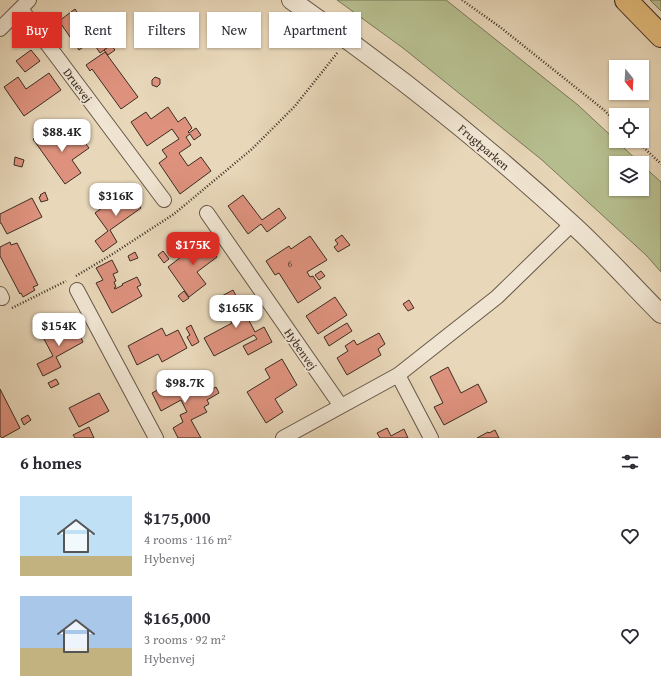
<!DOCTYPE html>
<html lang="en">
<head>
<meta charset="utf-8">
<style>
  :root { --surface:#fff; --page:#f2f2f3; --text:#2b2b33; --muted:#7c7c81; --accent:#d93025 }
  body { margin:0; font-family:"Gentium Book Plus",serif; background:var(--page); color:var(--text); height:100vh; display:flex; flex-direction:column; font-size:15px; white-space:nowrap }
  * { box-sizing:border-box; margin:0 }
  p { font-size:13px; color:var(--muted) }
  .icon { flex:none; width:22px; height:22px; fill:none; stroke:currentColor; stroke-width:2; stroke-linecap:round; stroke-linejoin:round }
  .map { position:relative; height:438px; overflow:hidden }
  .drawer { display:flex; flex-direction:column; background:var(--surface); flex:1 }
  .drawer>* { flex:none }
  .top-card { position:absolute; left:12px; top:12px; width:400px; height:36px; display:flex; gap:8px }
  .needle { width:26px; rotate:162deg }
  .tools { position:absolute; left:609px; top:60px; display:grid; gap:8px }
  .tools a { display:grid; place-items:center; width:40px; height:40px; border-radius:0px; background:var(--surface); box-shadow:0 1px 3px #0004; font-size:20px }
  .price { position:absolute; translate:-50% -34px; padding:0 9px; border-radius:8px; background:#fff; color:#222; font-size:13px; line-height:26px; filter:drop-shadow(0 1px 2px #0008) }
  .price::after { content:''; position:absolute; left:50%; top:24px; width:12px; height:9px; margin-left:-6px; background:inherit; clip-path:polygon(0 0,100% 0,50% 100%) }
  .price.current { background:var(--accent); color:#fff }
  ul { padding:0; list-style:none }
  li { display:flex; align-items:center; gap:12px; height:100px; padding:0 20px }
  li span { display:grid; place-items:center; flex:none; width:112px; height:80px; border-radius:0px; color:#555 }
  li>.icon { margin-inline-start:auto }
  span .icon { width:48px; height:48px; fill:#fffc; stroke-width:1 }
  li b { font-size:17px }
  h2 { display:flex; justify-content:space-between; align-items:center; height:48px; padding:0 20px; font-size:17px }
  .tag { padding:0 14px; border-radius:0px; background:var(--surface); box-shadow:0 1px 3px #0004; font-size:14px; line-height:36px }
  .tag.current { background:var(--accent); color:#fff }
  .map>svg:first-child { display:block }
</style>
</head>
<body>
<div class="map">
<svg width="661" height="438" viewBox="0 0 661 438">
  <rect width="100%" height="100%" fill="#e8d7b9"/>
  <filter id="stains"><feTurbulence type="fractalNoise" baseFrequency=".005" numOctaves="4"/><feColorMatrix values="0 0 0 0 .2 0 0 0 0 .09 0 0 0 0 .02 0 0 0 .5 -.17"/></filter>
  <radialGradient id="worn" r=".72"><stop offset=".6" stop-color="#630" stop-opacity="0"/><stop offset="1" stop-color="#630" stop-opacity=".3"/></radialGradient>
  <g fill="#b6be8f" stroke="#787659">
    <polygon points="337,0 446,0 578,105 640,163 616,163 616,189 642,189 642,165 661,182 661,272 647,256 542,160 403,48"/>
    <polygon points="650,0 661,0 661,11"/>
  </g>
  <g fill="#de927e" stroke="#3b2d23">
    <polygon points="75,9 85,24 94,18 102,30 107,27 117,41 100,53 92,41 79,50 59,21"/>
    <polygon points="111,45 115,50 108,55 104,50"/>
    <polygon points="31,50 40,61 25,72 16,61"/>
    <polygon points="105,52 138,97 121,109 92,69 90,71 86,65"/>
    <polygon points="49,73 61,90 24,116 4,87 18,77 26,89"/>
    <polygon points="155,77 160,79 160,84 157,87 152,85 152,80"/>
    <polygon points="168,107 178,122 185,117 192,128 188,132 189,133 196,128 201,135 194,140 190,134 186,137 191,145 179,153 188,166 201,157 211,171 180,194 159,163 167,157 162,150 179,139 172,129 147,146 131,122 146,112 151,119"/>
    <polygon points="49,128 60,144 77,132 89,148 72,160 81,173 65,184 33,139"/>
    <polygon points="15,157 24,160 22,167 14,165"/>
    <polygon points="128,189 141,208 110,230 117,242 103,252 95,241 108,231 95,213"/>
    <polygon points="45,192 48,200 41,202 39,197 41,196 40,195"/>
    <polygon points="243,195 262,220 279,208 286,218 267,232 261,224 248,234 228,206"/>
    <polygon points="32,198 42,217 7,234 1,223 0,223 0,214"/>
    <polygon points="342,235 350,245 338,252 334,247 338,244 335,240"/>
    <polygon points="199,236 203,241 205,240 217,257 197,272 206,284 189,297 168,267 194,247 191,243"/>
    <polygon points="310,236 327,260 307,272 310,277 313,276 321,288 298,303 279,273 275,275 266,261 289,246 291,249"/>
    <polygon points="10,242 11,245 17,243 38,285 33,287 35,290 23,297 21,293 20,294 0,256 0,247"/>
    <polygon points="163,251 169,259 164,263 158,255"/>
    <polygon points="135,252 138,258 130,261 128,256"/>
    <polygon points="112,260 118,272 113,274 116,281 114,282 116,287 114,288 115,289 123,285 122,284 137,277 141,285 137,287 142,296 112,313 96,283 103,280 96,268"/>
    <polygon points="321,271 325,276 319,280 315,275"/>
    <polygon points="233,290 255,332 264,327 272,342 248,355 243,346 257,339 254,335 214,356 204,338 232,323 218,298"/>
    <polygon points="184,291 189,298 183,302 178,296"/>
    <polygon points="335,297 347,315 318,334 306,316"/>
    <polygon points="409,300 414,308 408,311 403,304"/>
    <polygon points="347,323 352,331 329,346 324,337"/>
    <polygon points="74,324 83,342 56,357 61,367 43,376 37,364 53,356 44,339 45,339 43,335 57,328 59,332"/>
    <polygon points="191,325 199,342 192,346 187,337 190,335 186,328"/>
    <polygon points="162,328 166,336 178,330 187,348 162,362 158,354 137,365 128,346"/>
    <polygon points="379,333 385,344 378,349 381,355 347,375 337,358 348,351 345,346 354,340 357,345"/>
    <polygon points="282,359 297,385 275,399 283,412 266,423 247,392 270,378 265,369"/>
    <polygon points="448,367 461,393 478,384 487,402 444,425 434,407 443,403 430,377"/>
    <polygon points="186,375 194,391 200,388 203,394 216,387 219,393 207,400 209,404 204,407 207,412 191,420 201,438 178,438 173,428 183,422 180,415 187,412 181,400 161,411 152,393"/>
    <polygon points="56,379 59,384 51,388 48,383"/>
    <polygon points="0,389 20,428 2,438 0,436"/>
    <polygon points="99,393 109,411 79,427 69,408"/>
    <polygon points="28,415 31,420 24,425 21,419"/>
    <polygon points="89,427 94,438 75,438 73,435"/>
    <polygon points="387,428 391,436 404,429 408,438 380,438 377,433"/>
    <polygon points="495,430 499,438 477,438 488,432 489,433"/>
  </g>
  <g fill="none" stroke-linecap="round" stroke-linejoin="round">
    <defs>
      <g id="minor">
        <polyline points="21,9 164,200"/>
        <polyline points="0,29 29,0"/>
        <polyline points="207,213 341,406"/>
        <polyline points="77,290 156,438"/>
        <polyline points="0,294 2,298"/>
        <polyline points="398,375 431,438"/>
        <polyline points="283,438 398,375 497,297 572,224"/>
      </g>
      <path id="tertiary" d="M291,0C390,68 483,142 572,224C603,252 631,284 661,314"/>
      <polyline id="trunk" points="626,0 661,36"/>
    </defs>
    <use href="#minor" stroke="#665848" stroke-width="16"/>
    <use href="#tertiary" stroke="#665848" stroke-width="20"/>
    <use href="#trunk" stroke="#3b2d23" stroke-width="24"/>
    <g stroke="#3b2d23" stroke-width="2.5" stroke-dasharray="1 2" stroke-linecap="butt">
      <polyline points="462,0 500,27 604,110 616,122"/>
      <polyline points="637,141 661,164"/>
      <polyline points="76,276 111,255 174,214 252,149 295,106 338,52"/>
      <polyline points="12,308 66,281"/>
    </g>
    <use href="#minor" stroke="#f0e5d2" stroke-width="14"/>
    <use href="#tertiary" stroke="#f0e5d2" stroke-width="18"/>
    <use href="#trunk" stroke="#e4bc7c" stroke-width="22"/>
  </g>
  <g text-anchor="middle" dominant-baseline="central" stroke-width="3.5" stroke-linejoin="round" paint-order="stroke">
    <g font-size="10" fill="#64463a">
      <text x="290" y="263">6</text>
    </g>
    <g font-size="12" fill="#3b2d23" stroke="#f0e5d2">
      <text transform="translate(78 85) rotate(53)">Druevej</text>
      <text transform="translate(484 147) rotate(41)">Frugtparken</text>
      <text transform="translate(301 349) rotate(55)">Hybenvej</text>
    </g>
  </g>
  <rect width="100%" height="100%" filter="url(#stains)"/>
  <rect width="100%" height="100%" fill="url(#worn)"/>
</svg>
<div class="tools">
<a><svg class="needle" viewBox="-14 -14 28 28"><path d="M0-13l5 13h-10z" fill="#e53935"/><path d="M0 13l5-13h-10z" fill="#7c7c81"/></svg></a>
<a><svg class="icon" aria-label="locate" viewBox="0 0 24 24"><circle cx="12" cy="12" r="6"/><path d="M12 2v4M12 18v4M2 12h4M18 12h4"/></svg></a>
<a><svg class="icon" aria-label="layers" viewBox="0 0 24 24"><path d="M12 4l9 5-9 5-9-5zM3 14l9 5 9-5"/></svg></a>
</div>
<b class="price" style="left:62px;top:153px">$88.4K</b>
<b class="price" style="left:116px;top:217px">$316K</b>
<b class="price current" style="left:193px;top:266px">$175K</b>
<b class="price" style="left:236px;top:329px">$165K</b>
<b class="price" style="left:59px;top:347px">$154K</b>
<b class="price" style="left:185px;top:404px">$98.7K</b>
<div class="top-card">
<a class="tag current">Buy</a>
<a class="tag">Rent</a>
<a class="tag">Filters</a>
<a class="tag">New</a>
<a class="tag">Apartment</a>
</div>
</div>
<section class="drawer">
<h2>6 homes<svg class="icon" aria-label="filters" viewBox="0 0 24 24"><path d="M4 7h16M4 17h16"/><circle cx="9" cy="7" r="2"/><circle cx="15" cy="17" r="2"/></svg></h2>
<ul>
<li><span style="background:linear-gradient(#bfe0f5 75%,#c2b280 0)"><svg class="icon" aria-label="home" viewBox="0 0 24 24"><path d="M3 11l9-7 9 7M6 9v11h12V9"/></svg></span><div><b>$175,000</b><p>4 rooms · 116 m²</p><p>Hybenvej</p></div><svg class="icon" aria-label="heart" viewBox="0 0 24 24"><path d="M12 20l-8-8c-3-5 5-10 8-4 3-6 11-1 8 4z"/></svg></li>
<li><span style="background:linear-gradient(#a9c7e8 65%,#c2b280 0)"><svg class="icon" aria-label="home" viewBox="0 0 24 24"><path d="M3 11l9-7 9 7M6 9v11h12V9"/></svg></span><div><b>$165,000</b><p>3 rooms · 92 m²</p><p>Hybenvej</p></div><svg class="icon" aria-label="heart" viewBox="0 0 24 24"><path d="M12 20l-8-8c-3-5 5-10 8-4 3-6 11-1 8 4z"/></svg></li>
</ul>
</section>
</body>
</html>
